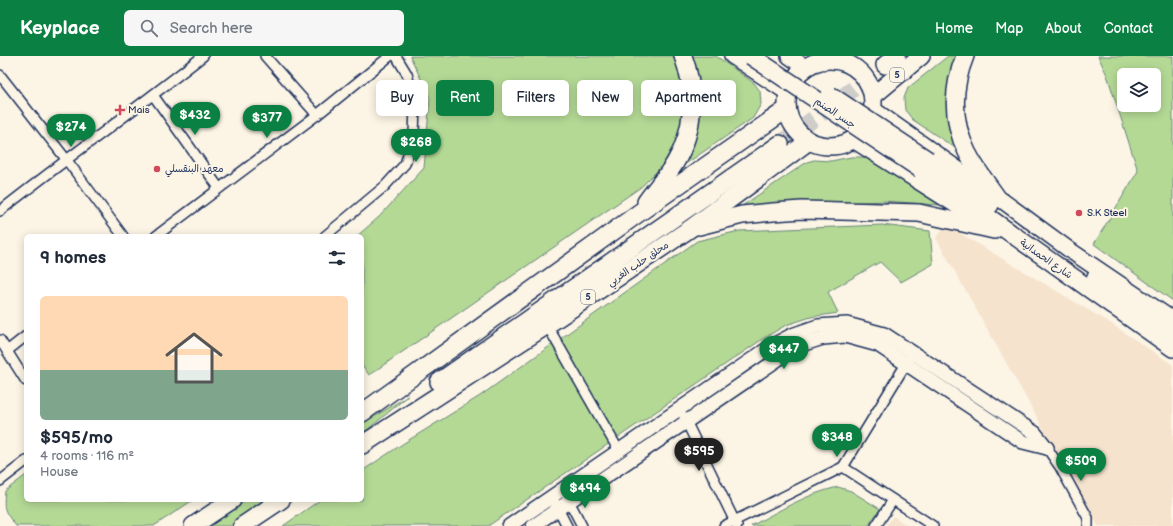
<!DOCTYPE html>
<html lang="en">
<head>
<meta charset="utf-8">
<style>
  :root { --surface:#fff; --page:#f6f6f7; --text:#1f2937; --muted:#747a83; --line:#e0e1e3; --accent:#0b8043 }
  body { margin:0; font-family:"Balsamiq Sans","Playpen Sans Arabic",sans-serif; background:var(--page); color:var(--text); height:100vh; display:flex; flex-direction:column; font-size:15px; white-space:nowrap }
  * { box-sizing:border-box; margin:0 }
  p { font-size:13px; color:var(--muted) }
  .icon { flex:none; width:22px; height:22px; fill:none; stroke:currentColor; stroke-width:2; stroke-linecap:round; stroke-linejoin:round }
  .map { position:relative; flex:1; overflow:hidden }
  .details { position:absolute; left:24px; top:178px; width:340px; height:268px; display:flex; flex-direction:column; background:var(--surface); border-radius:6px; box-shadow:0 2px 10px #0003 }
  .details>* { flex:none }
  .hud { position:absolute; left:376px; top:24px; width:380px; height:36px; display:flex; gap:8px }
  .controls { position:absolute; left:1117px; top:12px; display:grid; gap:8px }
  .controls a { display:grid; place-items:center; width:44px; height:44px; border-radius:6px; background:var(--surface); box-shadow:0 2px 10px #0003; font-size:20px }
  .price { position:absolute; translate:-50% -34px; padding:0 9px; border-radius:14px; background:var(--accent); color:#fff; font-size:13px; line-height:26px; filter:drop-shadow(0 1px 2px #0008) }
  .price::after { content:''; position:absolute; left:50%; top:24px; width:12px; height:9px; margin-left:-6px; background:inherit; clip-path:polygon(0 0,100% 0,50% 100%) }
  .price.current { background:#222; color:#fff }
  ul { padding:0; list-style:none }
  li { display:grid; align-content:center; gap:8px; height:212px; padding:0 16px }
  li+li { border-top:1px solid var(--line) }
  li span { display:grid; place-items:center; height:124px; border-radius:6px; color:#555 }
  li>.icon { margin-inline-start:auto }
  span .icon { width:72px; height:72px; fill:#fffc; stroke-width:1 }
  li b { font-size:17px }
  h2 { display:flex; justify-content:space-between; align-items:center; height:48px; padding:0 16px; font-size:17px }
  .tag { padding:0 14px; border-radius:6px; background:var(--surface); box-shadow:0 2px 10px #0003; font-size:14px; line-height:36px }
  .tag.current { background:var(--accent); color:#fff }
  header { display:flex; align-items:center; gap:24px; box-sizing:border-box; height:56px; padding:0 20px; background:var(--accent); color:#fff }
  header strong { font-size:19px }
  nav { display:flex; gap:22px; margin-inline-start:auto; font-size:14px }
  .search { width:280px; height:36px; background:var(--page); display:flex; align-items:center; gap:10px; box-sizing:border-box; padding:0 14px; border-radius:6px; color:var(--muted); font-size:15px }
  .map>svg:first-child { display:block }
</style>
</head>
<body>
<header>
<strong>Keyplace</strong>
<div class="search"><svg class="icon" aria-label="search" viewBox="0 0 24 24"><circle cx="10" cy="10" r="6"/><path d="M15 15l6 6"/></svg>Search here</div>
<nav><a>Home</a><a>Map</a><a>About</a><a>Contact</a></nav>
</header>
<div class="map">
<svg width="1173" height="470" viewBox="0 0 1173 470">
  <rect width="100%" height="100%" fill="#fcf5e5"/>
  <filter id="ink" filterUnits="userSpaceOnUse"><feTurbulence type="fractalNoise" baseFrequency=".025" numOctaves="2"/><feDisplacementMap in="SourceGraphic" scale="8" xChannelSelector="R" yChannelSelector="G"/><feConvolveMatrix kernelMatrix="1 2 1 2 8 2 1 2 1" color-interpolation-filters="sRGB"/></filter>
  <g filter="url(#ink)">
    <g fill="#f5e3ce">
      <polygon points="946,169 1110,267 1173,309 1173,470 1098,470 936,182"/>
      <polygon points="893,460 908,470 886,470"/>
    </g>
    <g fill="#b4d995" stroke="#68847a" fill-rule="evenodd">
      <polygon points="410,0 677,0 684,23 684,53 677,83 662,110 641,131 369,319 362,309 362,180 357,180 379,161 424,112 430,42"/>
      <polygon points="692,0 716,0 754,27 760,35 761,48 753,62 681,111 700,46 693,4"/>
      <polygon points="948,0 959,0 956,8 969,101 913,64 905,54 904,42 908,32"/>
      <path d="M1098,0H1173V245L1094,188L1138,115L1107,19ZM1124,19H1154V49H1124Z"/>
      <polygon points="851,101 864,101 875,107 939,149 884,145 739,152 807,106 814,104 831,105"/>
      <polygon points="882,169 930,175 933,208 901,226 880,206 828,236 838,257 811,261 786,269 764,282 488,470 283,470 320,444 362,444 362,415 404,387 480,340 697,185 739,175"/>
      <polygon points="408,340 367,374 362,377 362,368"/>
      <path d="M26,419V444H193L154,470H16C4,455 3,454 5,435Z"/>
      <path d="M838,431L851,435L880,453L868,470H751C779,455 806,438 838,431Z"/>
      <polygon points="247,444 269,444 230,470 208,470"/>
    </g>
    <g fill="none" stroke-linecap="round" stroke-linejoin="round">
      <polyline stroke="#cfcdca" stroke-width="17" stroke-dasharray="17 8" stroke-linecap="butt" points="780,88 885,9"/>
      <defs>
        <g id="street">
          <polyline points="265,0 317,59"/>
          <polyline points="0,19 66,103 123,180"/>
          <polyline points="153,39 219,132"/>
          <path d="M0,155C67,102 136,53 203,0"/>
          <polyline points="156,180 317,59 390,0"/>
          <polyline points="325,180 385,130 405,108 414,79 415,48 407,18 396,0"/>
          <polyline points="547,269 619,395"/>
          <polyline points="0,284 26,325"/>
          <polyline points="7,295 26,280"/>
          <polyline points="684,361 737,470"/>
          <polyline points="1047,392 1060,411 1088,462 1088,470"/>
          <polyline points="843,411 909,303"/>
          <polyline points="0,425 26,405"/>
          <polyline points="552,441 567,470"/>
          <polyline points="567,441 582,470"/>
          <polyline points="724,470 843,411 933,470"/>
          <polyline points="876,470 893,444"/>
        </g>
        <g id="secondary">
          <polyline points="509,470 773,289 792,279 818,270 847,268 884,278 1035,377 1047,392"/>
          <polyline points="533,470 780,302 798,290 823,282 845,280 878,289 1023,386 1047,392"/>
        </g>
        <g id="primary">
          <polyline points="732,0 788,37"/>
          <polyline points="789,0 805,11"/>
          <polyline points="873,53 996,140 1071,195 1173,264"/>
          <polyline points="853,84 979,164"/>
        </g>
        <g id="highway">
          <path d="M965,0C952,32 952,65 967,96C975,112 986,126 996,140"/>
          <circle cx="830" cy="47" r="43"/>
          <polyline points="885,9 897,0"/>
          <polyline points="873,40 921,0"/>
          <polyline points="928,104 990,149"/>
          <polyline points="920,113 1173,292"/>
          <path d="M646,146C655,133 667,120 675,107C695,74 696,35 683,0"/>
          <polyline points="699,170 742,159 773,156 802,154 919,157 994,174"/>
          <polyline points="1095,223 1173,275"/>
          <polyline points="439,326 780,88"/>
          <polyline points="362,357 636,159 787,53"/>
          <polyline points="362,389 547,269 691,172 809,85"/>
          <polyline points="193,470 232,444"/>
          <polyline points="242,470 281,444"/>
        </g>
      </defs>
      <use href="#street" stroke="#1b2f5e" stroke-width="12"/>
      <use href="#secondary" stroke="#1b2f5e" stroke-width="16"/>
      <use href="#primary" stroke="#1b2f5e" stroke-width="18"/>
      <use href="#highway" stroke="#1b2f5e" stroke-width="20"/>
      <use href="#street" stroke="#fcf5e5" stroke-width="9"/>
      <use href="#secondary" stroke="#fcf5e5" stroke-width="13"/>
      <use href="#primary" stroke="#fcf5e5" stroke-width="15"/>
      <use href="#highway" stroke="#fcf5e5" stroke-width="17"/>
      <defs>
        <g id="highway-bridge">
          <polyline points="751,0 920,113"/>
          <polyline points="830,39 928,104"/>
        </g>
      </defs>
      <use href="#highway-bridge" stroke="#1b2f5e" stroke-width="20" stroke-linecap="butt"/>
      <use href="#highway-bridge" stroke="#fcf5e5" stroke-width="17"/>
    </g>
  </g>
  <g fill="#d1495b" stroke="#fcf5e5" stroke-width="1.5">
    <path d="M118 48h4v4h4v4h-4v4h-4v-4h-4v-4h4z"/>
    <circle cx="157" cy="113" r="4"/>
    <circle cx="1079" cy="157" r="4"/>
  </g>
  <g text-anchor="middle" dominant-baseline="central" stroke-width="4" stroke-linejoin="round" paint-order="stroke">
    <g fill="#fcf5e5" stroke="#5e6a86" stroke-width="1">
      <rect x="890" y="12" width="14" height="14" rx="3"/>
      <rect x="581" y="234" width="14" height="14" rx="3"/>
    </g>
    <g font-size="9" font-weight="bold" fill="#1b2f5e">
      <text x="897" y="19">5</text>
      <text x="588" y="241">5</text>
    </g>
    <g font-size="10" fill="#1b2f5e" stroke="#fcf5e5" text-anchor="start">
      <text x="128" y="54">Mais</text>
      <text x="165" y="113">معهد البنقسلي</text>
      <text x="1087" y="157">S.K Steel</text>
    </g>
    <g font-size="10" fill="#1b2f5e" stroke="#fcf5e5">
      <text transform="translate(835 57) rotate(34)">جسر الصنم</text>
      <text transform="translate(1046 203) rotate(35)">شارع الحمدانية</text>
      <text transform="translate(638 208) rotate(-34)">محلق حلب الغربي</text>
    </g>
  </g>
</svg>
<div class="controls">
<a><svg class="icon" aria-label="layers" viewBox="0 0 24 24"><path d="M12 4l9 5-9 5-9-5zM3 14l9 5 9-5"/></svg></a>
</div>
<b class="price" style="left:195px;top:80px">$432</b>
<b class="price" style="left:267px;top:83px">$377</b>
<b class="price" style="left:71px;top:92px">$274</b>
<b class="price" style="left:416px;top:107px">$268</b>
<b class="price" style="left:784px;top:314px">$447</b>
<b class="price" style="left:837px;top:402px">$348</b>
<b class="price current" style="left:699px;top:416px">$595</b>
<b class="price" style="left:1081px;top:426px">$509</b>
<b class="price" style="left:585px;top:453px">$494</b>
<div class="hud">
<a class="tag">Buy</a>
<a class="tag current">Rent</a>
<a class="tag">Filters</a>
<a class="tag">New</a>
<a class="tag">Apartment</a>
</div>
<section class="details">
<h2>9 homes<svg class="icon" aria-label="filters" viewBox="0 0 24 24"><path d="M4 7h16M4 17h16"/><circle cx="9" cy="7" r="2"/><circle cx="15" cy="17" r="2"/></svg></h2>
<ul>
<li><span style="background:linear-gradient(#ffd9b3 60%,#7fa58c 0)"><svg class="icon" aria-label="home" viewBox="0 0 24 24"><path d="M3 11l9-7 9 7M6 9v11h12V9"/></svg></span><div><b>$595/mo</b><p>4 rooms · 116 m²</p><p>House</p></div></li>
</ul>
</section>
</div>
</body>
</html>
